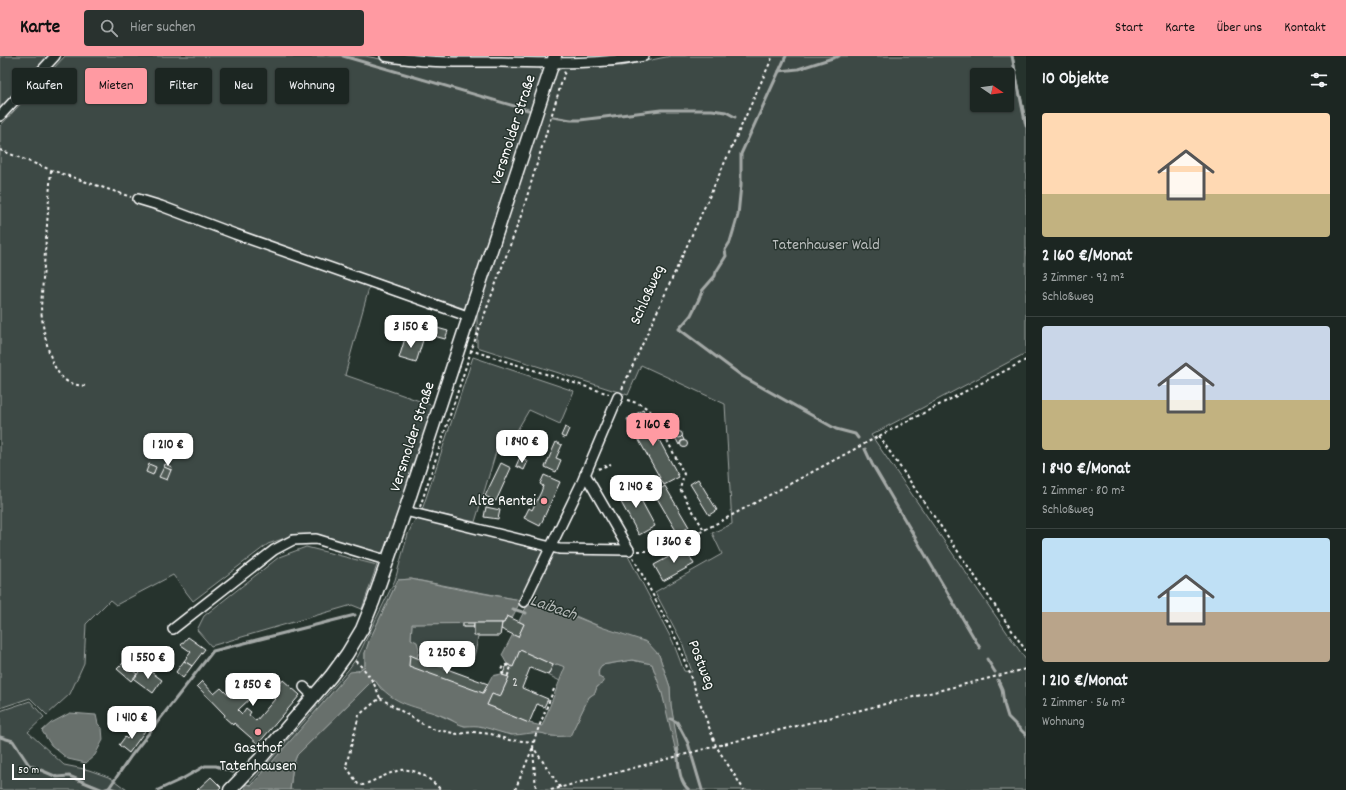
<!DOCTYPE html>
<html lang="de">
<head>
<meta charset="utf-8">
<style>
  :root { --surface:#1c2622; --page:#29322f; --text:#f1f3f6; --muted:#a0a5a5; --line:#3a4340; --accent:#ff9aa2 }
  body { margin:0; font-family:Dekko,sans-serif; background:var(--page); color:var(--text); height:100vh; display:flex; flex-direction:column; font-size:15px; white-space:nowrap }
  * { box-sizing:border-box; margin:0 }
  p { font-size:13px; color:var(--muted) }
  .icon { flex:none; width:22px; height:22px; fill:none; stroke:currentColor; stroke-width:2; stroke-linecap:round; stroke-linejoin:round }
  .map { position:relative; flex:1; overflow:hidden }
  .side { display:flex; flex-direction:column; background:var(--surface); width:320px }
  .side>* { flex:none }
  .guide { position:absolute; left:12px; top:12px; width:380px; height:36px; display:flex; gap:8px }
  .needle { width:26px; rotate:103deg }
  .fabs { position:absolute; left:970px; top:12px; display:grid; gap:8px }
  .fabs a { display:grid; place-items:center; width:44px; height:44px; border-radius:4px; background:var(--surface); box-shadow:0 1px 3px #0004,0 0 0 1px var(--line); font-size:20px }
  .scale { position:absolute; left:12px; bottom:10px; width:73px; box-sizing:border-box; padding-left:4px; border:2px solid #fff; border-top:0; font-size:11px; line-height:14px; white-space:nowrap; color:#fff; -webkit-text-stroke:3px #26332d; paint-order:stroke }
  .price { position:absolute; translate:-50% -34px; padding:0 9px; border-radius:8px; background:#fff; color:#222; font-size:13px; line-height:26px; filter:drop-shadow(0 1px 2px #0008) }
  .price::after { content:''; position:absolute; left:50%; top:24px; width:12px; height:9px; margin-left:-6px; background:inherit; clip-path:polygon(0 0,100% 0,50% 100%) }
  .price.active { background:var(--accent); color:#111 }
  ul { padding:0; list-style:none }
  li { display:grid; align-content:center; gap:8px; height:212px; padding:0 16px }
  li+li { border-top:1px solid var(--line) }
  li span { display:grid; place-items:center; height:124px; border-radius:4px; color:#555 }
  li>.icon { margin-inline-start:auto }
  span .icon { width:72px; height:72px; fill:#fffc; stroke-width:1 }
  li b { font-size:17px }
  h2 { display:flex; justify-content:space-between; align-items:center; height:48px; padding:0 16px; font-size:17px }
  .tag { padding:0 14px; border-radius:4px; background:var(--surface); box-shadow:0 1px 3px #0004,0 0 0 1px var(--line); font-size:14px; line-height:36px }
  .tag.active { background:var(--accent); color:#111 }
  header { display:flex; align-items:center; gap:24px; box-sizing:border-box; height:56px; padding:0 20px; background:var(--accent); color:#111 }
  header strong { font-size:19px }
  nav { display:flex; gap:22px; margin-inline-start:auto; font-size:14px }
  .search { width:280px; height:36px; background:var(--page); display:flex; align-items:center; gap:10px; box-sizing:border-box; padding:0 14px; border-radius:4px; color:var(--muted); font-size:15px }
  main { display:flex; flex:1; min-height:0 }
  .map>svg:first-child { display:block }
</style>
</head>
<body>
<header>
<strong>Karte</strong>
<div class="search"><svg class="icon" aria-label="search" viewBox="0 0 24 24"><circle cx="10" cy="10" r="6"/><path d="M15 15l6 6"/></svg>Hier suchen</div>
<nav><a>Start</a><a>Karte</a><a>Über uns</a><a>Kontakt</a></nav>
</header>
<main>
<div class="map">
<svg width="1026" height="734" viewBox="0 0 1026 734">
  <rect width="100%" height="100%" fill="#26332d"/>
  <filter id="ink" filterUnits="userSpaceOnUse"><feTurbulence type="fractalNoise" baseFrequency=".025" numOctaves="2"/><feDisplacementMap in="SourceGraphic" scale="8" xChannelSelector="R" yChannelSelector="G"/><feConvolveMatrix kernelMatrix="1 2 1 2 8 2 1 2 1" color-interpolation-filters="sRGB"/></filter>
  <g filter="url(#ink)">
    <g fill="#3e4944" stroke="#9ea4a2" fill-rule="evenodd">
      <polygon points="0,0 44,0 46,2 0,55"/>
      <path d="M65,0H365L406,8L443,10L539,11L543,17L556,16L562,12L621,10L671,0H1013L1026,64V297L871,379L1026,604V734H290L293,709L297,699L374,623L381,633L464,670L473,669L482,670L511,679L530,676L543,677L550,680L570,679L589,641C597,636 595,630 603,627L604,624L599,621C598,616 599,612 602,609L632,604L652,608L662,637L678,695L671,649L670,631L659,599L601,571L555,551L542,547L528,548L520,544L411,523L398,524L365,597V610L358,615H355L253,728L249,729L294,676L299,671L348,614L358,600L395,524L408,478L413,467L417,462L534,492L556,496L627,498L673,586L684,615L692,616L682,586L655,536L722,498L712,477L732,468L725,348L641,309L628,339L477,291V257L372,221L345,319L434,350L386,491L380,499L316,479L291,480L268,488L193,545L173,519L116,549L110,544L86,568L84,607L70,638L47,659L30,642L0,652V70ZM977,19H1007V49H977Z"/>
      <polygon points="473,301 574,335 560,368 529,354 512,383 499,386 475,466 422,454"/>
      <polygon points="306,491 377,509 362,553 352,549 211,590 197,574 204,560 279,501"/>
      <path d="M463,567V571H474V579L478,580C476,589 476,611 461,609C458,608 455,606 452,605L449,614L417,602L419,597L411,583L412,568Z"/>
      <polygon points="557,608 566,611 560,625 548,619 553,609"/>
      <polygon points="30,645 44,661 28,676 64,709 89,714 111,722 127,734 0,734 0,655"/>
    </g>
    <g fill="#67706c" stroke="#a4a9a7">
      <path d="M411,523L458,533L521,544L512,562L507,560L504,567L412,568L411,583L417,586L419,593L417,602L410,600L483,637L492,620L501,618L509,621L500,641L492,638L487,649L495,652V653L529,667L542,670L565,611L557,608L553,609L520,594L513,611L507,608L502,599L513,578L518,580L524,568L519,565L528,548L541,547L601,571L647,586L659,599L670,631L671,649L679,695L676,696L662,637L652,608L632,604L602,609C599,612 597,616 599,621L604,624V626L597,631L595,637L589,641L570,680C564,680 558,681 552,680C548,680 544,677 540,677C531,676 522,679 513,679C503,678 492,673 483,671C477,669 471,670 465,670C457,669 452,663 445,661C415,649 394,651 374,623L297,699L293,709L290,734H245V730L246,728L251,729L253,728L350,616L358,615L365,610V597L369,585L398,524Z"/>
      <polygon points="70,657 96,659 98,668 102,672 103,684 95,699 86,707 68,703 51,689 42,675 51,667"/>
    </g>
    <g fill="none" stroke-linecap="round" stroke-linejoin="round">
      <g stroke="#a4a9a7" stroke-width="3">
        <polyline points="343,0 528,54"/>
        <polyline points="786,0 741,98 741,129 738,159 730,186 725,194 726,200 716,216 715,220 702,235 699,243 691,259 679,273 742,320 836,373 855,378 858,382"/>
        <polyline points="1012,0 1026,70"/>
        <polyline points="779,15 798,13 839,0"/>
        <polyline points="553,61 571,64 580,64 661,54 712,54 726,56 735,61"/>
        <polyline points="865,393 872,408 980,592"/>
        <polyline points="513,553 526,557"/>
        <polyline points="987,603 995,616"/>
        <polyline points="998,624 1002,633 1004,648 1008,661 1026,679"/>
        <polyline points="671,663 677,666 688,687 702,734"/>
        <polyline points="0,681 13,685 29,709 57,721 69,720 103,734 109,732 117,734"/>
        <path d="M677,693C679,707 678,725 689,734"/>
        <polyline points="109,732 131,700 213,595 355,559"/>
        <polyline points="158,734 182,723 205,710 216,710 233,716"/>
      </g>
    </g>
    <g fill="#515c57" stroke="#fff">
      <polygon points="437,272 448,275 445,283 434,280"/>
      <polygon points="406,279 423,284 416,307 399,302"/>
      <polygon points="643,354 679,421 664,429 627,363"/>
      <polygon points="565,371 569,373 565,382 561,380"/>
      <circle cx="679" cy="379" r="3.5"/>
      <polygon points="682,380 684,384 681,385 679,389 675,381 680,382"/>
      <circle cx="684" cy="388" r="3.5"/>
      <polygon points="556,386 562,389 556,402 561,404 556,416 545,411"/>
      <polygon points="520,401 528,405 524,414 516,410"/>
      <polygon points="501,407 511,412 496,445 485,440"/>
      <polygon points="149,408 156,411 153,419 146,416"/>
      <polygon points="165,408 172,411 171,414 164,411"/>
      <polygon points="164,411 171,414 167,424 159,421"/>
      <polygon points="544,419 560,426 540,470 524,462 529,452 532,454 541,436 543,430 540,428"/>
      <polygon points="698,423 717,454 709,459 690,428"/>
      <polygon points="639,427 646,441 641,444 655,470 639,479 617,439"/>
      <polygon points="665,430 689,471 678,478 654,437"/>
      <polygon points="486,451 500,454 498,463 484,461"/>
      <polygon points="685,492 694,508 663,525 654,509"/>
      <polygon points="507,560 524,568 518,581 501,573 502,567 504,567"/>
      <rect x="463" y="567" width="11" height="4"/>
      <polygon points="474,567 502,567 500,580 474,580"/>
      <polygon points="188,581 205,593 192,610 184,605 191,596 181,589"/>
      <polygon points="520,594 553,609 548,619 530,612 522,632 548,643 544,651 537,648 529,667 495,653 495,652 487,649 492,638 500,641 509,621 502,619 506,611 507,608 513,611"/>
      <polygon points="410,599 417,602 488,628 483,637 409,610"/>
      <polygon points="184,605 192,610 183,622 176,616"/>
      <polygon points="123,607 137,618 131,625 117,613"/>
      <polygon points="143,610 162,624 153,637 134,623"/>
      <polygon points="283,624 300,639 258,688 234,667 233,669 224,661 225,659 197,630 202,625 214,638 221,632 229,640 244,626 256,637 238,654 242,658 246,652 251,656 249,659 256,665 275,643 266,635 272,628 274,628 278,631"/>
      <polygon points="137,670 145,675 129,697 119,689 125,681 127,683"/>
      <polygon points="211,721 221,731 218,734 197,734"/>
    </g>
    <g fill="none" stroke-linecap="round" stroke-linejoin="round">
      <defs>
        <g id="minor">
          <path d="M385,0C423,7 462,6 501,6C549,7 597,9 644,0"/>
          <polyline points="0,60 55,0"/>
          <polyline points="138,143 161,150 235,178 470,261"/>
          <polyline points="585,418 629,494"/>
          <polyline points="405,455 559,493 629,494"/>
          <polyline points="524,546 582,426 618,341"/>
          <polyline points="173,573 274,494 293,484 316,483 389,505"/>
          <polyline points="304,631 313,640"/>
        </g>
        <polyline id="major" points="230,734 260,703 331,620 347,598 362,573 373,546 405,455 555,0"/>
      </defs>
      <use href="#minor" stroke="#fff" stroke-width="12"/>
      <use href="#major" stroke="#fff" stroke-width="15"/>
      <g stroke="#fff" stroke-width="2" stroke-dasharray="3 3" stroke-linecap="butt">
        <polyline points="0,94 51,114 131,141"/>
        <path d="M51,114L41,251C42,270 49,312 65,324C72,329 78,329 86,330"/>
        <polyline points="470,294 609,338"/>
        <polyline points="622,333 773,0"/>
        <path d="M627,344C638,347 647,350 655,360L684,418L680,433L704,474"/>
        <polyline points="879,380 1026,595"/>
        <polyline points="598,413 611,408"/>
        <polyline points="420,451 471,295 522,157 565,15"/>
        <polyline points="638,495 655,495 669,493 879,380 1026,304"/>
        <polyline points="633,501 678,587 716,690 744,734"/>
        <path d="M355,605C367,614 375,628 380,642L359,659L346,710L358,728L363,729C372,726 392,715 401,714C416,712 431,723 441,734"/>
        <polygon points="506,609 511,611 508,619 502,617 501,614 503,610"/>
        <polyline points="554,633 535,681 533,691 562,734"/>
        <polyline points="380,642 421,667 433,673 458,678 473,676 491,678 509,684 534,686"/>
        <polyline points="250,689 255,693"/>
        <polyline points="533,692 536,734"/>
        <polyline points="515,734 533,691"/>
        <polyline points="551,734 716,690 1026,613"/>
      </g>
      <use href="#minor" stroke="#26332d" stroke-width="9"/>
      <use href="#major" stroke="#26332d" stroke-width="12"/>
    </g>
  </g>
  <g fill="#ff9aa2" stroke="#26332d" stroke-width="1.5">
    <circle cx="544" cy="445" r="4"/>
    <circle cx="258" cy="676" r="4"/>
  </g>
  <g text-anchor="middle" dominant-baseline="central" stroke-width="3" stroke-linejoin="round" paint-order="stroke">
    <g font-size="14" fill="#d4d6d5">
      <text x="515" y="627">2</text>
    </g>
    <g font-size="16" fill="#fff" stroke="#26332d">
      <text transform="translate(514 74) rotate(-72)">Versmolder Straße</text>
      <text transform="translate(648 239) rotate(-66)">Schloßweg</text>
      <text transform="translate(413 381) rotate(-72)">Versmolder Straße</text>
      <text transform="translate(701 609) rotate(69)">Postweg</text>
    </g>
    <g font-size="16" fill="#bbbfbe" stroke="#26332d">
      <text x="826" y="189">Tatenhauser Wald</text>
    </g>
    <g font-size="16" fill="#fff" stroke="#26332d" text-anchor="end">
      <text x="536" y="445">Alte Rentei</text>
      <text x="258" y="692" text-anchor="middle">Gasthof<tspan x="258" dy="18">Tatenhausen</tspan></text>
    </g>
    <g font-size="17" font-style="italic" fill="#b3b8b6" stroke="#26332d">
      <text transform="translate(553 553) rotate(19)">Laibach</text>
    </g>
  </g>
</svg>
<div class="fabs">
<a><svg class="needle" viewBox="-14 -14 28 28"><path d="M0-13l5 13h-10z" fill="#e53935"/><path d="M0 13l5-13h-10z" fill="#a0a5a5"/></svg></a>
</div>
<div class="scale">50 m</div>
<b class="price" style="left:411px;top:293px">3 150 €</b>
<b class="price active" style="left:653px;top:391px">2 160 €</b>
<b class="price" style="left:522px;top:408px">1 840 €</b>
<b class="price" style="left:168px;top:411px">1 210 €</b>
<b class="price" style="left:636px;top:453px">2 140 €</b>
<b class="price" style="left:674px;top:508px">1 360 €</b>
<b class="price" style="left:447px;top:619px">2 250 €</b>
<b class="price" style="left:148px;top:624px">1 550 €</b>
<b class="price" style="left:253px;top:651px">2 850 €</b>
<b class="price" style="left:132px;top:684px">1 410 €</b>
<div class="guide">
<a class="tag">Kaufen</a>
<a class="tag active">Mieten</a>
<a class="tag">Filter</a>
<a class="tag">Neu</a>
<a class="tag">Wohnung</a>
</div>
</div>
<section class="side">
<h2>10 Objekte<svg class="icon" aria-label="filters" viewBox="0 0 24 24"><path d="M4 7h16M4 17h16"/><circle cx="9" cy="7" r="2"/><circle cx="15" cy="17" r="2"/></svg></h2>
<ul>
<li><span style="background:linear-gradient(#ffd9b3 65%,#c2b280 0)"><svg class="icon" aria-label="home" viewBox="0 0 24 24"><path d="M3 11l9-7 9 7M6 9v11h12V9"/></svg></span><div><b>2 160 €/Monat</b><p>3 Zimmer · 92 m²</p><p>Schloßweg</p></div></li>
<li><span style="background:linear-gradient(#c9d6e8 60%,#c2b280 0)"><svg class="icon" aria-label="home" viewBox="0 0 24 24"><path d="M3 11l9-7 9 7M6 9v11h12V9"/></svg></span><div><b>1 840 €/Monat</b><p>2 Zimmer · 80 m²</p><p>Schloßweg</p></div></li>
<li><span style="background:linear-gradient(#bfe0f5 60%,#b9a48a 0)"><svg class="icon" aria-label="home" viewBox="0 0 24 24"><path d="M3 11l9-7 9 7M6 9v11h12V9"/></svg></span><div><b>1 210 €/Monat</b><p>2 Zimmer · 56 m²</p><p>Wohnung</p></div></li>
</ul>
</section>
</main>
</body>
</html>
